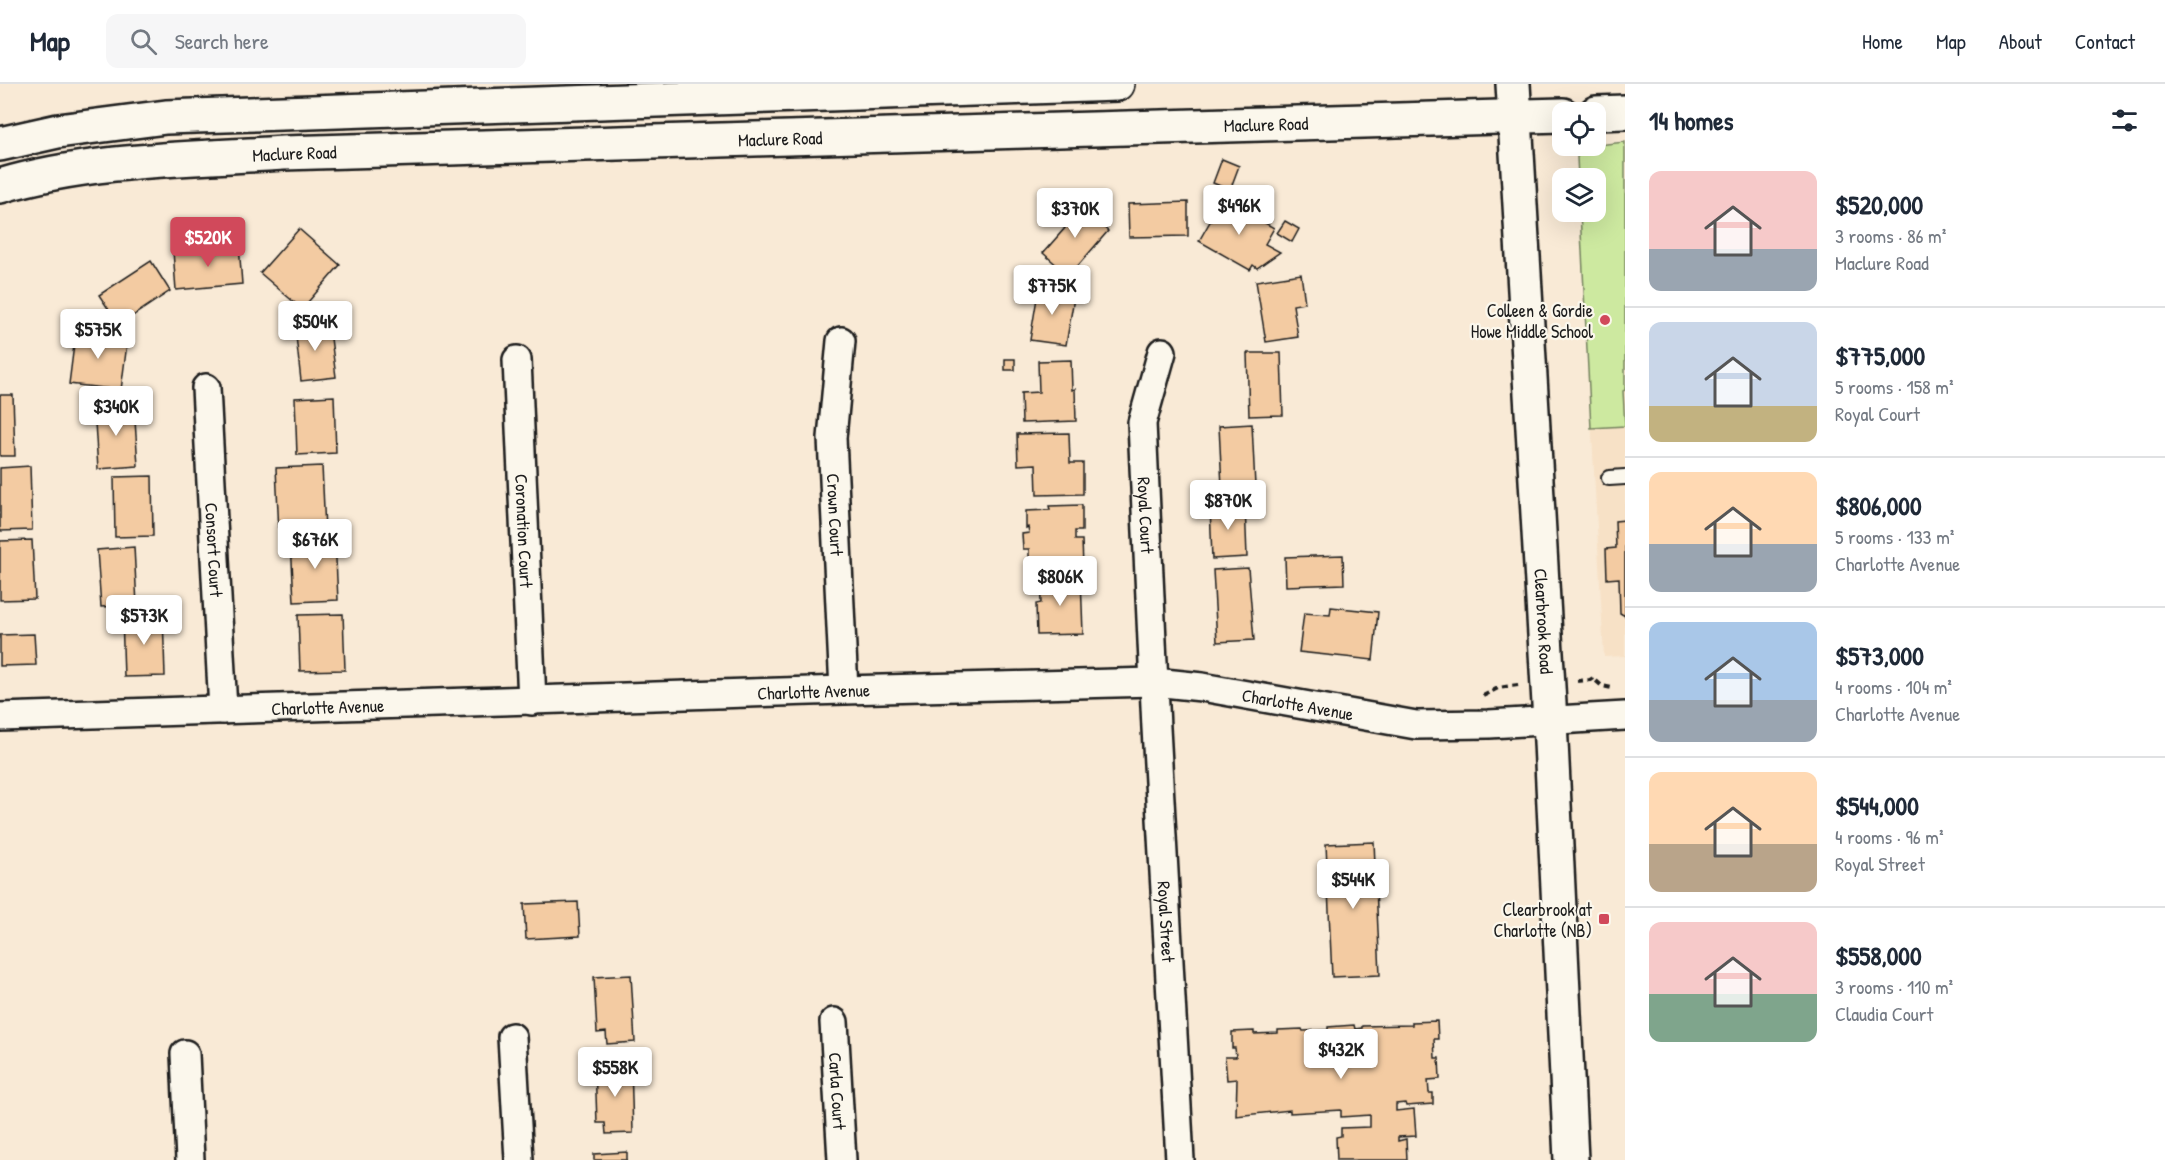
<!DOCTYPE html>
<html lang="en">
<head>
<meta charset="utf-8">
<style>
  :root { --surface:#fff; --page:#f6f6f7; --text:#1f2937; --muted:#747a83; --line:#e0e1e3; --accent:#d1495b }
  body { margin:0; font-family:"Patrick Hand",sans-serif; background:var(--page); color:var(--text); height:100vh; display:flex; flex-direction:column; font-size:22px; white-space:nowrap }
  * { box-sizing:border-box; margin:0 }
  p { font-size:20px; color:var(--muted) }
  .icon { flex:none; width:33px; height:33px; fill:none; stroke:currentColor; stroke-width:2; stroke-linecap:round; stroke-linejoin:round }
  .map { position:relative; flex:1; overflow:hidden }
  .sheet { display:flex; flex-direction:column; background:var(--surface); width:540px }
  .sheet>* { flex:none }
  .fabs { position:absolute; left:1552px; top:18px; display:grid; gap:12px }
  .fabs a { display:grid; place-items:center; width:54px; height:54px; border-radius:12px; background:var(--surface); box-shadow:0 6px 24px #0002; font-size:30px }
  .price { position:absolute; translate:-50% -51px; padding:0 14px; border-radius:6px; background:#fff; color:#222; font-size:20px; line-height:39px; filter:drop-shadow(0 2px 3px #0008) }
  .price::after { content:''; position:absolute; left:50%; top:36px; width:18px; height:14px; margin-left:-9px; background:inherit; clip-path:polygon(0 0,100% 0,50% 100%) }
  .price.current { background:var(--accent); color:#fff }
  ul { padding:0; list-style:none }
  li { display:flex; align-items:center; gap:18px; height:150px; padding:0 24px }
  li+li { border-top:2px solid var(--line) }
  li span { display:grid; place-items:center; flex:none; width:168px; height:120px; border-radius:12px; color:#555 }
  li>.icon { margin-inline-start:auto }
  span .icon { width:72px; height:72px; fill:#fffc; stroke-width:1 }
  li b { font-size:26px }
  h2 { display:flex; justify-content:space-between; align-items:center; height:72px; padding:0 24px; font-size:26px }
  header { display:flex; align-items:center; gap:36px; box-sizing:border-box; height:84px; padding:0 30px; background:var(--surface); border-bottom:2px solid var(--line) }
  header strong { font-size:28px }
  nav { display:flex; gap:33px; margin-inline-start:auto; font-size:21px }
  .search { width:420px; height:54px; background:var(--page); display:flex; align-items:center; gap:15px; box-sizing:border-box; padding:0 21px; border-radius:12px; color:var(--muted); font-size:22px }
  main { display:flex; flex:1; min-height:0 }
  .map>svg:first-child { display:block }
</style>
</head>
<body>
<header>
<strong>Map</strong>
<div class="search"><svg class="icon" aria-label="search" viewBox="0 0 24 24"><circle cx="10" cy="10" r="6"/><path d="M15 15l6 6"/></svg>Search here</div>
<nav><a>Home</a><a>Map</a><a>About</a><a>Contact</a></nav>
</header>
<main>
<div class="map">
<svg width="1625" height="1076" viewBox="0 0 1625 1076">
  <rect width="100%" height="100%" fill="#f9ead6"/>
  <filter id="ink" filterUnits="userSpaceOnUse"><feTurbulence type="fractalNoise" baseFrequency=".0167" numOctaves="2"/><feDisplacementMap in="SourceGraphic" scale="12" xChannelSelector="R" yChannelSelector="G"/><feConvolveMatrix kernelMatrix="1 2 1 2 8 2 1 2 1" color-interpolation-filters="sRGB"/></filter>
  <g filter="url(#ink)">
    <polygon fill="#f7e1c6" points="1625,58 1625,572 1604,573 1580,128 1596,128 1596,94 1578,94 1577,73 1588,62"/>
    <polygon fill="#cde9a0" stroke="#74825e" stroke-width="1.5" points="1625,58 1625,306 1623,307 1625,342 1591,344 1580,128 1596,128 1596,94 1578,94 1577,73 1588,62"/>
    <g fill="#f3cba2" stroke="#1c1c1c" stroke-width="1.5">
      <polygon points="1222,75 1239,82 1230,106 1213,99"/>
      <polygon points="1223,115 1274,144 1265,160 1280,168 1257,184 1253,181 1250,186 1199,157"/>
      <polygon points="1073,118 1108,147 1069,192 1043,169 1065,144 1057,138"/>
      <polygon points="1188,118 1188,152 1129,153 1128,120"/>
      <polygon points="1285,137 1299,145 1292,158 1277,149"/>
      <polygon points="299,145 340,181 302,225 260,189"/>
      <polygon points="239,161 242,200 176,206 173,167"/>
      <polygon points="151,177 170,207 119,241 99,211"/>
      <polygon points="1301,190 1305,219 1293,221 1298,253 1266,258 1256,197"/>
      <polygon points="1039,202 1075,208 1066,261 1030,256"/>
      <polygon points="329,239 336,293 301,297 295,243"/>
      <polygon points="76,245 128,252 121,306 69,300"/>
      <polygon points="1247,269 1281,269 1283,331 1249,332"/>
      <rect x="1005" y="275" width="10" height="11"/>
      <polygon points="1071,276 1072,306 1075,305 1076,337 1022,339 1021,309 1039,308 1038,277"/>
      <polygon points="0,311 13,311 15,372 0,372"/>
      <polygon points="334,312 336,369 297,371 295,314"/>
      <polygon points="134,321 138,382 98,385 94,323"/>
      <polygon points="1252,340 1255,402 1222,403 1219,342"/>
      <polygon points="1069,349 1070,379 1083,379 1083,410 1037,411 1036,380 1018,381 1017,350"/>
      <polygon points="30,382 32,446 0,447 0,384"/>
      <polygon points="322,382 325,446 279,449 276,384"/>
      <polygon points="152,392 153,452 115,453 114,393"/>
      <polygon points="1245,420 1247,473 1212,475 1210,421"/>
      <polygon points="1082,421 1082,447 1075,447 1075,456 1082,456 1083,483 1029,484 1029,465 1023,465 1022,450 1029,449 1028,443 1026,444 1026,427 1050,426 1049,422"/>
      <polygon points="1625,436 1625,532 1620,529 1619,494 1607,495 1606,465 1616,464 1615,437"/>
      <polygon points="335,455 338,516 294,518 291,457"/>
      <polygon points="32,456 35,515 0,516 0,457"/>
      <polygon points="134,463 137,521 101,523 97,466"/>
      <polygon points="1343,471 1344,500 1286,502 1285,473"/>
      <polygon points="1248,484 1254,556 1217,558 1213,486"/>
      <polygon points="1081,493 1083,550 1037,551 1036,520 1041,519 1040,495"/>
      <polygon points="1331,523 1378,528 1373,576 1299,568 1304,529 1330,531"/>
      <polygon points="163,530 165,592 124,593 122,531"/>
      <polygon points="343,530 345,586 300,587 298,531"/>
      <polygon points="34,550 36,581 0,582 0,551"/>
      <polygon points="1374,758 1380,891 1332,893 1326,760"/>
      <polygon points="578,818 580,852 526,855 524,820"/>
      <polygon points="631,891 635,958 607,960 606,948 597,949 594,893"/>
      <polygon points="1437,937 1438,955 1434,955 1435,974 1439,974 1440,995 1428,996 1429,1009 1433,1009 1433,1020 1406,1022 1405,1019 1396,1020 1396,1027 1414,1025 1416,1052 1398,1053 1398,1057 1406,1055 1407,1076 1337,1076 1336,1053 1341,1052 1341,1044 1370,1043 1370,1031 1341,1033 1341,1026 1290,1029 1290,1026 1236,1032 1237,995 1227,996 1225,973 1236,973 1235,964 1232,964 1232,948 1254,947 1254,950 1278,949 1278,946 1302,945 1303,947 1328,946 1328,943 1354,941 1355,945 1362,944 1362,942 1412,941 1412,938"/>
      <polygon points="631,980 633,1049 606,1050 605,1039 597,1039 595,981"/>
      <polygon points="627,1068 627,1076 594,1076 594,1070"/>
    </g>
    <g fill="none" stroke-linecap="round" stroke-linejoin="round">
      <defs>
        <polyline id="service" points="1609,394 1625,393"/>
        <g id="minor">
          <path id="s1" d="M841,257L832,354L844,606"/>
          <path id="s2" d="M1162,268L1142,339L1156,644L1180,1076"/>
          <path id="s3" d="M517,276L532,617"/>
          <path id="s4" d="M206,304L223,626"/>
          <path id="s5" d="M0,633L844,606L1154,598L1202,603L1416,641L1489,640L1625,632"/>
          <path id="s6" d="M834,938L842,1076"/>
          <polyline points="512,953 519,1076"/>
          <polyline points="185,970 190,1076"/>
        </g>
        <g id="secondary">
          <path id="s7" d="M1513,0L1550,637L1571,1076"/>
          <polyline points="1596,29 1625,28"/>
          <polyline points="0,60 58,47 166,33 1117,0"/>
          <path id="s8" d="M0,102C91,75 189,75 283,69L1563,31"/>
        </g>
      </defs>
      <use href="#service" stroke="#1c1c1c" stroke-width="18"/>
      <use href="#minor" stroke="#1c1c1c" stroke-width="32"/>
      <use href="#secondary" stroke="#1c1c1c" stroke-width="38"/>
      <g stroke="#1c1c1c" stroke-width="4" stroke-dasharray="6 4.5" stroke-linecap="butt">
        <polyline points="1577,597 1590,596 1593,594 1602,602 1612,604"/>
        <polyline points="1483,612 1498,604 1518,601"/>
      </g>
      <use href="#service" stroke="#fbf7ec" stroke-width="14"/>
      <use href="#minor" stroke="#fbf7ec" stroke-width="27"/>
      <use href="#secondary" stroke="#fbf7ec" stroke-width="33"/>
    </g>
  </g>
  <g fill="#d1495b" stroke="#fbf7ec" stroke-width="2">
    <circle cx="1605" cy="236" r="6"/>
    <rect x="1598" y="829" width="12" height="12" rx="3"/>
  </g>
  <g text-anchor="middle" dominant-baseline="central" stroke-width="4.5" stroke-linejoin="round" paint-order="stroke">
    <g font-size="18" fill="#1c1c1c" stroke="#fbf7ec">
      <text stroke="none"><textPath href="#s8" startOffset="1269">Maclure Road</textPath></text>
      <text stroke="none"><textPath href="#s8" startOffset="783">Maclure Road</textPath></text>
      <text stroke="none"><textPath href="#s8" startOffset="297">Maclure Road</textPath></text>
      <text stroke="none"><textPath href="#s1" startOffset="174">Crown Court</textPath></text>
      <text stroke="none"><textPath href="#s2" startOffset="166">Royal Court</textPath></text>
      <text stroke="none"><textPath href="#s3" startOffset="171">Coronation Court</textPath></text>
      <text stroke="none"><textPath href="#s4" startOffset="162">Consort Court</textPath></text>
      <text stroke="none"><textPath href="#s7" startOffset="538">Clearbrook Road</textPath></text>
      <text stroke="none"><textPath href="#s5" startOffset="814">Charlotte Avenue</textPath></text>
      <text stroke="none"><textPath href="#s5" startOffset="1300">Charlotte Avenue</textPath></text>
      <text stroke="none"><textPath href="#s5" startOffset="328">Charlotte Avenue</textPath></text>
      <text stroke="none"><textPath href="#s2" startOffset="573">Royal Street</textPath></text>
      <text stroke="none"><textPath href="#s6" startOffset="69">Carla Court</textPath></text>
    </g>
    <g font-size="18" fill="#1c1c1c" stroke="#fbf7ec" text-anchor="end">
      <text x="1593" y="226">Colleen &amp; Gordie<tspan x="1593" dy="21">Howe Middle School</tspan></text>
      <text x="1592" y="825">Clearbrook at<tspan x="1592" dy="21">Charlotte (NB)</tspan></text>
    </g>
  </g>
</svg>
<div class="fabs">
<a><svg class="icon" aria-label="locate" viewBox="0 0 24 24"><circle cx="12" cy="12" r="6"/><path d="M12 2v4M12 18v4M2 12h4M18 12h4"/></svg></a>
<a><svg class="icon" aria-label="layers" viewBox="0 0 24 24"><path d="M12 4l9 5-9 5-9-5zM3 14l9 5 9-5"/></svg></a>
</div>
<b class="price" style="left:1239px;top:152px">$496K</b>
<b class="price" style="left:1075px;top:155px">$370K</b>
<b class="price current" style="left:208px;top:184px">$520K</b>
<b class="price" style="left:1052px;top:232px">$775K</b>
<b class="price" style="left:315px;top:268px">$504K</b>
<b class="price" style="left:98px;top:276px">$575K</b>
<b class="price" style="left:116px;top:353px">$340K</b>
<b class="price" style="left:1228px;top:447px">$870K</b>
<b class="price" style="left:315px;top:486px">$676K</b>
<b class="price" style="left:1060px;top:523px">$806K</b>
<b class="price" style="left:144px;top:562px">$573K</b>
<b class="price" style="left:1353px;top:826px">$544K</b>
<b class="price" style="left:1341px;top:996px">$432K</b>
<b class="price" style="left:615px;top:1014px">$558K</b>
</div>
<section class="sheet">
<h2>14 homes<svg class="icon" aria-label="filters" viewBox="0 0 24 24"><path d="M4 7h16M4 17h16"/><circle cx="9" cy="7" r="2"/><circle cx="15" cy="17" r="2"/></svg></h2>
<ul>
<li><span style="background:linear-gradient(#f6c9c9 65%,#9aa5b1 0)"><svg class="icon" aria-label="home" viewBox="0 0 24 24"><path d="M3 11l9-7 9 7M6 9v11h12V9"/></svg></span><div><b>$520,000</b><p>3 rooms · 86 m²</p><p>Maclure Road</p></div></li>
<li><span style="background:linear-gradient(#c9d6e8 70%,#c2b280 0)"><svg class="icon" aria-label="home" viewBox="0 0 24 24"><path d="M3 11l9-7 9 7M6 9v11h12V9"/></svg></span><div><b>$775,000</b><p>5 rooms · 158 m²</p><p>Royal Court</p></div></li>
<li><span style="background:linear-gradient(#ffd9b3 60%,#9aa5b1 0)"><svg class="icon" aria-label="home" viewBox="0 0 24 24"><path d="M3 11l9-7 9 7M6 9v11h12V9"/></svg></span><div><b>$806,000</b><p>5 rooms · 133 m²</p><p>Charlotte Avenue</p></div></li>
<li><span style="background:linear-gradient(#a9c7e8 65%,#9aa5b1 0)"><svg class="icon" aria-label="home" viewBox="0 0 24 24"><path d="M3 11l9-7 9 7M6 9v11h12V9"/></svg></span><div><b>$573,000</b><p>4 rooms · 104 m²</p><p>Charlotte Avenue</p></div></li>
<li><span style="background:linear-gradient(#ffd9b3 60%,#b9a48a 0)"><svg class="icon" aria-label="home" viewBox="0 0 24 24"><path d="M3 11l9-7 9 7M6 9v11h12V9"/></svg></span><div><b>$544,000</b><p>4 rooms · 96 m²</p><p>Royal Street</p></div></li>
<li><span style="background:linear-gradient(#f6c9c9 60%,#7fa58c 0)"><svg class="icon" aria-label="home" viewBox="0 0 24 24"><path d="M3 11l9-7 9 7M6 9v11h12V9"/></svg></span><div><b>$558,000</b><p>3 rooms · 110 m²</p><p>Claudia Court</p></div></li>
</ul>
</section>
</main>
</body>
</html>
